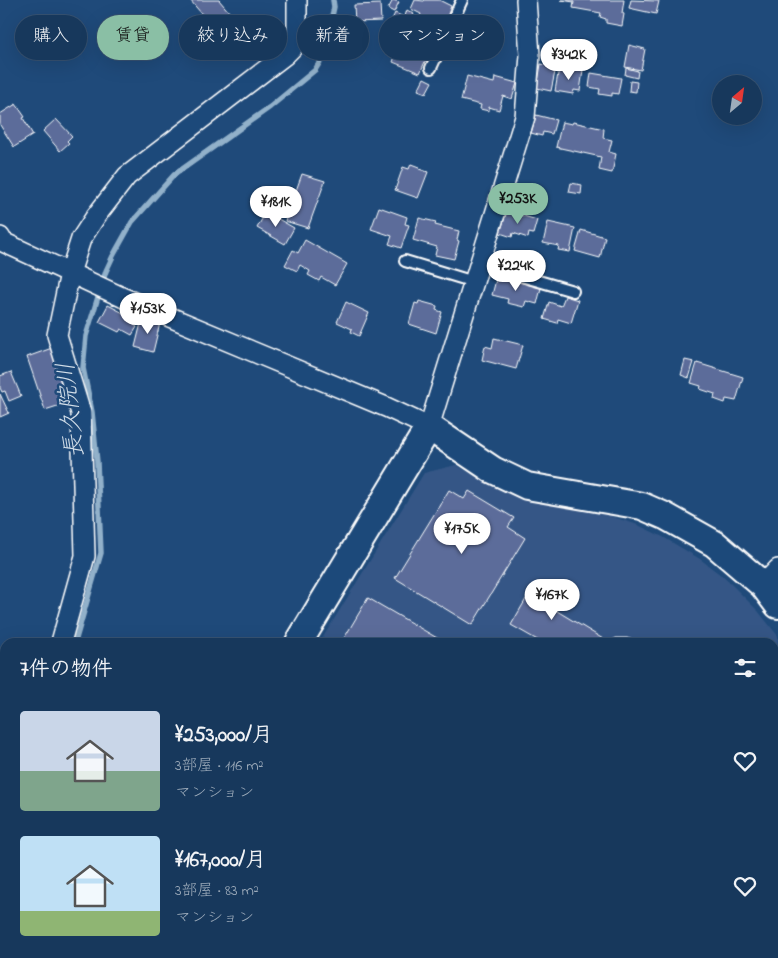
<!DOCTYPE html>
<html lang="ja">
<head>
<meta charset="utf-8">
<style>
  :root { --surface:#17385c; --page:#203f62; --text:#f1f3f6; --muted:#9eacbb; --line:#365272; --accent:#8abfa5 }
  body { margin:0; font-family:"Indie Flower","Klee One",sans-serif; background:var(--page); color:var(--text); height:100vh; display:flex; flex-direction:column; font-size:19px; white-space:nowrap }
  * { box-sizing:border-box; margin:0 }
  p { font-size:16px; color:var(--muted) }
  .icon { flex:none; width:28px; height:28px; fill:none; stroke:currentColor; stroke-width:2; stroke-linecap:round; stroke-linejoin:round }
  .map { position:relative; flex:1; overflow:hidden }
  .details { position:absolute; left:0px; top:638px; width:779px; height:321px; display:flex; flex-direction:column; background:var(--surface); border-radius:15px 15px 0 0; box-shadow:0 5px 20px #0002,0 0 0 1px var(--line) }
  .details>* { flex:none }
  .guide { position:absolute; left:15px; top:15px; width:500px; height:45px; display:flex; gap:10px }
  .needle { width:32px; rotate:29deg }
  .tools { position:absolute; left:712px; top:75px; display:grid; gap:10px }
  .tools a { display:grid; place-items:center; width:50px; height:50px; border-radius:50%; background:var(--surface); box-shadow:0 5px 20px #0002,0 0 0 1px var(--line); font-size:25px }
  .price { position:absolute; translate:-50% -42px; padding:0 11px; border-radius:18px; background:#fff; color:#222; font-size:16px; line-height:32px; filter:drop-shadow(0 1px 2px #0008) }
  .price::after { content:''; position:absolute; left:50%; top:30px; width:15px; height:11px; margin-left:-8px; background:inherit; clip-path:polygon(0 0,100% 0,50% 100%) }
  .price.selected { background:var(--accent); color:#111 }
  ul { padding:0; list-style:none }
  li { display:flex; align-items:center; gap:15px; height:125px; padding:0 20px }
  li span { display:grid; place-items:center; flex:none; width:140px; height:100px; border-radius:5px; color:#555 }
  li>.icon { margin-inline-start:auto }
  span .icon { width:60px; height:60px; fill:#fffc; stroke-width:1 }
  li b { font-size:21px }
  h2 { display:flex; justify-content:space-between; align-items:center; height:60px; padding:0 20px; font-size:21px }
  .tag { padding:0 18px; border-radius:22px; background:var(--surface); box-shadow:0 5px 20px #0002,0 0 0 1px var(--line); font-size:18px; line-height:45px }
  .tag.selected { background:var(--accent); color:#111 }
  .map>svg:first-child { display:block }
</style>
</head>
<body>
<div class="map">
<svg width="778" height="958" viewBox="0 0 778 958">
  <rect width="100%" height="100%" fill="#1f4a7a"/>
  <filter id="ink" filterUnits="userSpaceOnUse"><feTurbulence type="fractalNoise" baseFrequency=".02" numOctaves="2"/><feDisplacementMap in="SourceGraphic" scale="10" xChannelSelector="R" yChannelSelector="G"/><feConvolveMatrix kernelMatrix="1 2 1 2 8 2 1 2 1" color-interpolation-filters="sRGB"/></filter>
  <g filter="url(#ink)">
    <polygon fill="#355786" points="456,465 497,488 536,502 607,515 638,525 663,537 700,559 726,579 758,611 778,636 778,958 264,958 257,954 774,954 774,642 320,642 424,473"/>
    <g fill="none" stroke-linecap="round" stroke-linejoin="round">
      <polyline stroke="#92b1ca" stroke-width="5.5" points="75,642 101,553 97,462 92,412 83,368 86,336 106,271 113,256 132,222 174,175 270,107 315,70 323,57 334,7 333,0"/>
    </g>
    <g fill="#5b6c9a" stroke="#fff">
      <polygon points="190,0 219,0 230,13 213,27"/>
      <polygon points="393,0 399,2 394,12 388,9"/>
      <polygon points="415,0 424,1 425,0 439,0 451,6 448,14 450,16 444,27 432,21 430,24 419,19 421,14 411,9"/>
      <polygon points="561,0 624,0 622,13 624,14 622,26 606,23 606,19 600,17 601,13 573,8 574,2"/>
      <polygon points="631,0 659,1 656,14 629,8"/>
      <polygon points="380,4 381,21 355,22 354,5"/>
      <polygon points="407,10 414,14 411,19 405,16"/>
      <polygon points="395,13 414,22 407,39 392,33 395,26 390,24"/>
      <polygon points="234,20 255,45 234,62 221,46 218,49 210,39"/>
      <polygon points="416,22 430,28 427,35 431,37 429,42 426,41 425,44 409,37"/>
      <polygon points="396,37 427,51 425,56 427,57 420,73 393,62 397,52 391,50"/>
      <polygon points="629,45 645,49 641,70 625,67"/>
      <polygon points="541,64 556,67 551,91 537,88"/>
      <polygon points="559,68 573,71 574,68 583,70 580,91 574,90 573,94 555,91"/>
      <polygon points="626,68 638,71 637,78 625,75"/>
      <polygon points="591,73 621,78 618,94 612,93 612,96 599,94 600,89 589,87"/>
      <polygon points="467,76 494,83 495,77 517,83 512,99 503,96 499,110 489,107 489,111 480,109 481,105 461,100"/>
      <polygon points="424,78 432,82 426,93 418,90"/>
      <polygon points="630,81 637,82 636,92 629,91"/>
      <polygon points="16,104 25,117 23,118 33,135 14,147 0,125 0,114"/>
      <polygon points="536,115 556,120 552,134 543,132 542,136 531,133"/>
      <polygon points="56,119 72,136 67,141 69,143 60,151 43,131"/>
      <polygon points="562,122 572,124 573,122 604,129 603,138 612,140 609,152 616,154 612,173 599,170 601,157 556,147"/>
      <polygon points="411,164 419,167 419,169 428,172 418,198 395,190 403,167 409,169"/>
      <polygon points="302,174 325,181 308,228 285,221"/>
      <polygon points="571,183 582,185 581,194 569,192"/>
      <polygon points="379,207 407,217 405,224 409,225 401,248 389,244 392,236 371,229"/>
      <polygon points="507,211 537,220 533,234 529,233 528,238 513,233 512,237 500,233"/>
      <polygon points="266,212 294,228 285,244 257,228"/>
      <polygon points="419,218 436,222 435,225 459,231 457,240 459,241 454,259 435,255 437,247 413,240"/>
      <polygon points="548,222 575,228 570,252 558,250 559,246 543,243"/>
      <polygon points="581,230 605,237 600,258 575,251"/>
      <polygon points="305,240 347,264 335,285 321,277 319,281 308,275 310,271 300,265 297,271 285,265 293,250 298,253"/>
      <polygon points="497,276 541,288 537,304 526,301 524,307 507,303 508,299 492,295"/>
      <polygon points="565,296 578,300 571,323 558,319 557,323 544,319 549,302 561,306"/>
      <polygon points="419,301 437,306 436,310 442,312 436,333 409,324 415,303 418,304"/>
      <polygon points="346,302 369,313 359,336 351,332 352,329 337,322"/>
      <polygon points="108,305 137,320 134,325 137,327 132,335 121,329 119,332 99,322"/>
      <polygon points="142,319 160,323 153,352 135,347"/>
      <polygon points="494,338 523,345 516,369 482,360 485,346 492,348"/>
      <polygon points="52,348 70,402 45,410 27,357"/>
      <polygon points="685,360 694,362 689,378 681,375"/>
      <polygon points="697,363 743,377 736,401 726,399 725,403 714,399 715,394 700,389 701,386 691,383"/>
      <polygon points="11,372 21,396 9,401 5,391 2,392 0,388 0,376"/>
      <polygon points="0,394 9,413 0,417"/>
      <polygon points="449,490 464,499 469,491 514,518 508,527 525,538 472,625 395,578"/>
      <polygon points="538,584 564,600 557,611 608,642 616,638 627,638 641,642 541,642 511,625 529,594 531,596"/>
      <polygon points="368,598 444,642 348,642 343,640"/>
    </g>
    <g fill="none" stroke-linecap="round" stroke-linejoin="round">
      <defs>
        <g id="lane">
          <polyline points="431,68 462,0"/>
          <polyline points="405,261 474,282"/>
          <polyline points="480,264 573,291"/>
        </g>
        <g id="street">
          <polyline points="0,237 3,242 124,298 386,407 429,427 525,117 530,55 526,0"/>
          <polyline points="763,585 778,569"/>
          <polyline points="61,642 85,556 81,413 57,335 70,273 81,239 96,216 127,176 285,55 293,47 297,35 297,0"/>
          <polyline points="0,739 5,733"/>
          <polyline points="109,958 112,954"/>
        </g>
        <g id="secondary">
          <polyline points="299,642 429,427 493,470 527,486 642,506 665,516 715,544 763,585 778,605"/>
          <polyline points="0,815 5,818"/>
          <polyline points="228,954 235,958"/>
        </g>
      </defs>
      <use href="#lane" stroke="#fff" stroke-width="14"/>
      <use href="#street" stroke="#fff" stroke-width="22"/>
      <use href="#secondary" stroke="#fff" stroke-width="30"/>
      <use href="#lane" stroke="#1f4a7a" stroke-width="10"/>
      <use href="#street" stroke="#1f4a7a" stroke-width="19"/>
      <use href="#secondary" stroke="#1f4a7a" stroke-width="26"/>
    </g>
  </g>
  <g text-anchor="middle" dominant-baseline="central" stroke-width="5" stroke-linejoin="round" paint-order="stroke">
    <g font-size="24" font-style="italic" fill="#d2dee9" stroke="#1f4a7a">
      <text transform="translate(72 410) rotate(-96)">長久院川</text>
    </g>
  </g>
</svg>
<div class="tools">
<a><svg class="needle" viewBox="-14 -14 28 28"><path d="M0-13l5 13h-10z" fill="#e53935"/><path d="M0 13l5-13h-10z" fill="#9eacbb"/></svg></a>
</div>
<b class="price" style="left:569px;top:81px">¥342K</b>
<b class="price selected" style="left:518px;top:225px">¥253K</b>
<b class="price" style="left:276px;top:228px">¥181K</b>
<b class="price" style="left:516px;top:292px">¥224K</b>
<b class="price" style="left:148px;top:335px">¥153K</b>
<b class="price" style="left:462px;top:555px">¥175K</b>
<b class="price" style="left:552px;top:621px">¥167K</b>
<div class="guide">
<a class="tag">購入</a>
<a class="tag selected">賃貸</a>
<a class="tag">絞り込み</a>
<a class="tag">新着</a>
<a class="tag">マンション</a>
</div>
<section class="details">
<h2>7件の物件<svg class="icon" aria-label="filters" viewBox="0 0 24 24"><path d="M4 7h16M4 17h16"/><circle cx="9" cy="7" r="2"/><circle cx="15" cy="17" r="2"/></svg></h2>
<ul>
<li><span style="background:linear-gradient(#c9d6e8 60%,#7fa58c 0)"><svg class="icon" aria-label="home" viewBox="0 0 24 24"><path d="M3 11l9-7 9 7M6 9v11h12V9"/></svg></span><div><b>¥253,000/月</b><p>3部屋 · 116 m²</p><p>マンション</p></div><svg class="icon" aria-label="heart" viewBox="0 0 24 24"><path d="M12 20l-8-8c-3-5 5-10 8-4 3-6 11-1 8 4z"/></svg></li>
<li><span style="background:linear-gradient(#bfe0f5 75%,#8fb573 0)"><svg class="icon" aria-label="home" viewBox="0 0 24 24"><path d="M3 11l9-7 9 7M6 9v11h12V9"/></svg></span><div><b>¥167,000/月</b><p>3部屋 · 83 m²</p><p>マンション</p></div><svg class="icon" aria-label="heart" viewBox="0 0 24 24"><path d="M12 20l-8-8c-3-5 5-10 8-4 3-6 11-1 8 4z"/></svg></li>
</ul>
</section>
</div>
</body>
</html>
